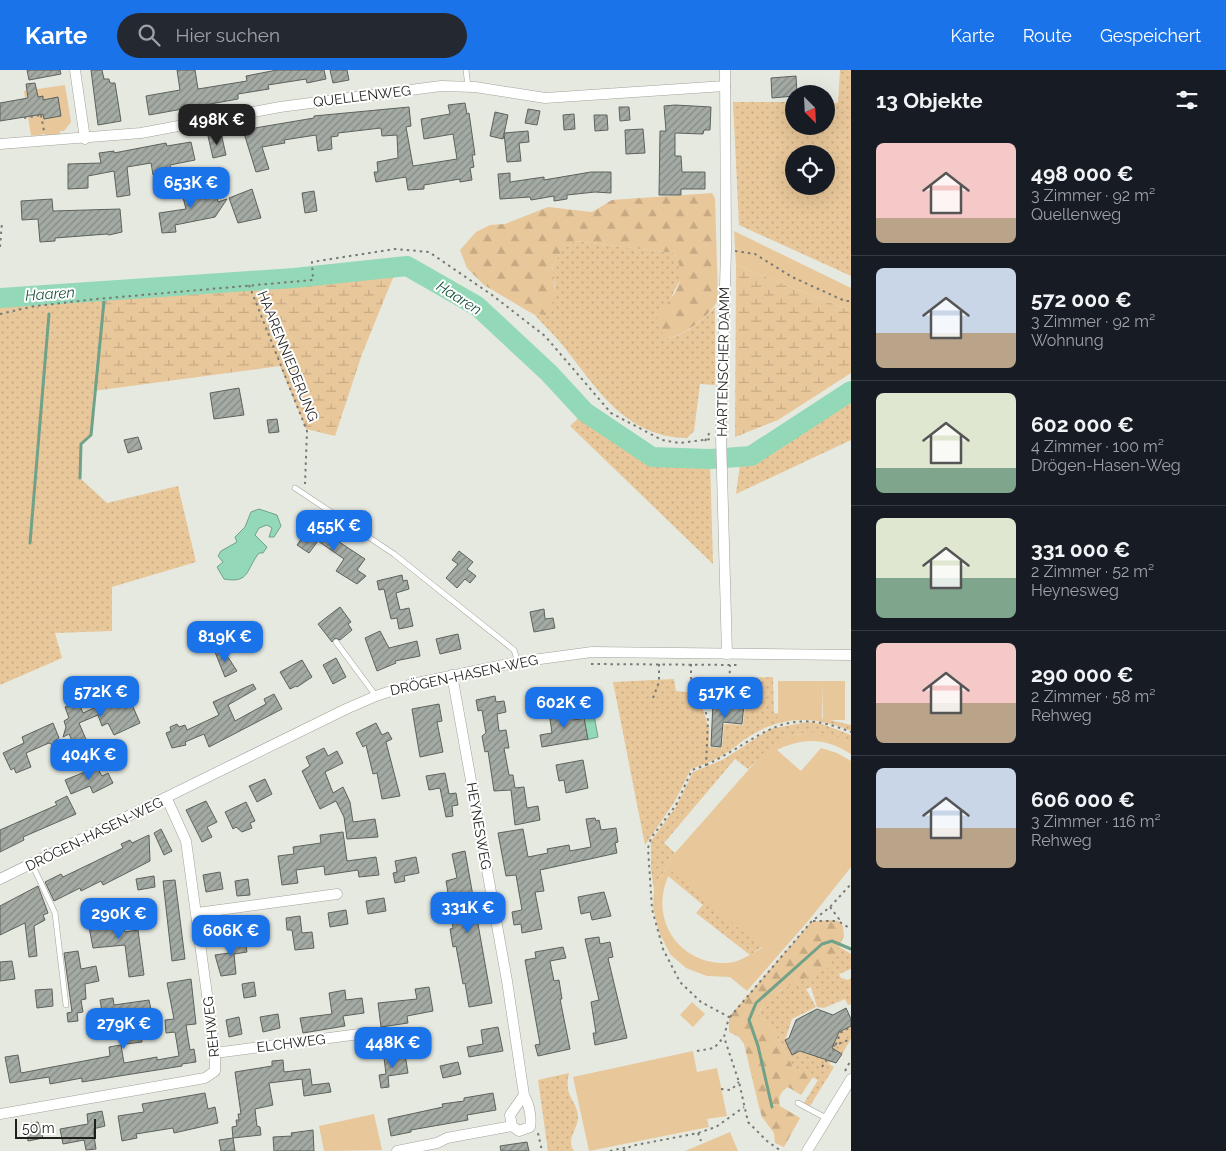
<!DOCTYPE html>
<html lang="de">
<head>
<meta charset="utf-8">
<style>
  :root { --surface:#171b24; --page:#242831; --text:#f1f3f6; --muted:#9ea1a6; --line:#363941; --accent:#1a73e8 }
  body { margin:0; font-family:Raleway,sans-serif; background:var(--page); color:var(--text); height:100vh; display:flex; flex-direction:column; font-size:19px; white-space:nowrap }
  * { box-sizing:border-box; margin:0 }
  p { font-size:16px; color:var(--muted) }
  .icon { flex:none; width:28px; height:28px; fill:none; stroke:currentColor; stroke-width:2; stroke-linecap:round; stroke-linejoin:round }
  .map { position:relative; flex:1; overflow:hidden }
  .side { display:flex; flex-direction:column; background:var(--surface); width:375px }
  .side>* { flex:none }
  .needle { width:32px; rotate:156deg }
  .fabs { position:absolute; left:785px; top:15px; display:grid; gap:10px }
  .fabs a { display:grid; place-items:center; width:50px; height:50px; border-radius:50%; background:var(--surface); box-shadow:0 5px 20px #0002; font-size:25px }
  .scale { position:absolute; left:15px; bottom:12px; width:81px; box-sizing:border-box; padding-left:5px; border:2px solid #1f1f1c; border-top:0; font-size:14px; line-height:18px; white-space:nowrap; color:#1f1f1c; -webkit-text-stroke:4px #fff; paint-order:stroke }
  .price { position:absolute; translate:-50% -42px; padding:0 11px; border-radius:10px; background:var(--accent); color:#fff; font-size:16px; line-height:32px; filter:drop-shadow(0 1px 2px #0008) }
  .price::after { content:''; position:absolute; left:50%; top:30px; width:15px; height:11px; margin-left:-8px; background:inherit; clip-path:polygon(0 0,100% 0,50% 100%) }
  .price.current { background:#222; color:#fff }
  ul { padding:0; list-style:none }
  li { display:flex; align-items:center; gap:15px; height:125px; padding:0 25px }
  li+li { border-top:1px solid var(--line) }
  li span { display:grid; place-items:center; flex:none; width:140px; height:100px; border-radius:8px; color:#555 }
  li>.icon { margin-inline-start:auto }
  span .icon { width:60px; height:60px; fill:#fffc; stroke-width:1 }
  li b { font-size:21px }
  h2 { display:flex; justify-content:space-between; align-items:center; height:60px; padding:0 25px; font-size:21px }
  header { display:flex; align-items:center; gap:30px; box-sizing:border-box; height:70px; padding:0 25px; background:var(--accent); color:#fff }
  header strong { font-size:24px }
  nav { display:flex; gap:28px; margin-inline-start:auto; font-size:18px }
  .search { width:350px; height:45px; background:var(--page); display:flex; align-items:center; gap:12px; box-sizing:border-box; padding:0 18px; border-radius:28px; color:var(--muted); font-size:19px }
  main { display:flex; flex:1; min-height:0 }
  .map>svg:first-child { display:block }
</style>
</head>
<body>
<header>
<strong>Karte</strong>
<div class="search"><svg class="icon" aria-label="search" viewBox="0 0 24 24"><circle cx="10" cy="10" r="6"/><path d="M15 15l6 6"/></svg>Hier suchen</div>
<nav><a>Karte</a><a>Route</a><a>Gespeichert</a></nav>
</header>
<main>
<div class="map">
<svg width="851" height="1081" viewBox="0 0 851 1081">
  <defs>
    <pattern id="grass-dots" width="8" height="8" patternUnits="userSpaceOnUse" patternTransform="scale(1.25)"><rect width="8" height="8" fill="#e8c79a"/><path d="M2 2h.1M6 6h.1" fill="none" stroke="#c7aa84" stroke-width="1.8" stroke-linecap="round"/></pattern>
    <pattern id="forest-firs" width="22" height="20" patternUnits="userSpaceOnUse" patternTransform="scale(1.25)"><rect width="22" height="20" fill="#e8c79a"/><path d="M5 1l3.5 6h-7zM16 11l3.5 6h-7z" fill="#c7aa84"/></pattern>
    <pattern id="wetland-marsh" width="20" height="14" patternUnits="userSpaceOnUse" patternTransform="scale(1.25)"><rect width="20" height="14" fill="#e8c79a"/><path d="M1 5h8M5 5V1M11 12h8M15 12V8" fill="none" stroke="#c7aa84"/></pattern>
    <pattern id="building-hatch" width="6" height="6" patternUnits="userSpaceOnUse" patternTransform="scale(1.25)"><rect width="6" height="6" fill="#a4aaa4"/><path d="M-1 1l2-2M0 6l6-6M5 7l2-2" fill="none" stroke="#858a85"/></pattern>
  </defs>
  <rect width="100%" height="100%" fill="#e6e9e0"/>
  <g fill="url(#grass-dots)" fill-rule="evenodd">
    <path d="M840,0H851V206L739,155L733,32H794V56H826V33H838ZM794,84H826V116H794Z"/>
    <path d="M575,171L674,183C690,212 679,205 671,229C667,241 666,256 664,268C682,269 703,250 715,237V315L700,314L694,361L687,368C623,367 596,316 560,272C552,263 542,253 534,244L548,245L555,216L552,196L563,179Z"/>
    <polygon points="104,228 93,321 91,365 81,374 80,408 107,433 178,416 196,492 112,517 112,561 55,563 62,588 0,615 0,244 35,236"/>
    <polygon points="851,329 851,370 736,424 740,394 766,386"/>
    <polygon points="585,342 652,387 710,389 713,494 570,356"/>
    <path d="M773,607L774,643L813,646L851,655V661C818,647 787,645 755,663C743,669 734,679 723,685C714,691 702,695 691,699L675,731L645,775L613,612L674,609L676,621L698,623L709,659V677L722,678L724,654L743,655L748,608Z"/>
    <path d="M807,652L822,654L851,665V674C805,651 781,665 748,699L735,689L664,773L675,783L654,819L651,799V771L676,737L693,702L724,689L770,659Z"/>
    <polygon points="671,800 762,877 750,885 696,843 703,835 668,806"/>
    <path d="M838,876L851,884V899L839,904L841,908L848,910L851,908V934L848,935L845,929L824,938L817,937L811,917L806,919L816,937L792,949L785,970L792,984L801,982L819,987L831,981L839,962L851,956V969L842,984L837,981L829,994L834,997L810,1036L804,1033L818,1010L793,997L773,960L758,944C770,919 805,908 829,897Z"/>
    <path d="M569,1003C563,1028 578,1030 578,1048C577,1061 566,1068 574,1081H548L538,1010Z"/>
  </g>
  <g fill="url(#forest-firs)">
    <path d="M712,123L715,128L718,229C712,245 681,269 664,268L657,247C674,224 690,211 674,183L575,171L563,179L552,196C555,213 557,230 548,245L533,244L484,215L467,198L460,180L476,162L490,155L505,154L548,137L592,142L612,130Z"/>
    <path d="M829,850L838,851L843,856L844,866L829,897L780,920L761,938L758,944L773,960L793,997L813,1007L801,1025L788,1017C780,1022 778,1027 780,1036L800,1048L784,1077L775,1073L774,1063L762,1047L759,1037L744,974L739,967L729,962V947L811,852Z"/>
  </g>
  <g fill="url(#wetland-marsh)">
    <polygon points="736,195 851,241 851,303 778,350 735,367"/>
    <polygon points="397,198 362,284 335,366 306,359 280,296 93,321 104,228 35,236 0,244 0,228"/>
  </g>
  <g fill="#e8c79a" fill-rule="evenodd">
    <polygon points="65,15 71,52 64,61 60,61 60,66 46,68 45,64 31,66 28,47 43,44 44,49 61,46 58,28 43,30 42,26 25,28 24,21"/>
    <polygon points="734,161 851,218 851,241 736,195"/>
    <polygon points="778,611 845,611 845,650 823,650 823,612 822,650 778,649"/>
    <path d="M811,662L833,665L851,674V684C826,668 804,667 777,680L801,701L821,678L837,683L851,691V797L809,850L747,921L730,907L707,906L686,898L670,884L659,862L653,837L654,819L675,783L766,680L785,667ZM671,801L762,878C753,883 744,889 734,892C726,894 715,893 707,891C667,880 651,837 671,801Z"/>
    <polygon points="692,932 705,944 693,957 680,945"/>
    <polygon points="693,981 697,1002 717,998 727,1046 707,1049 709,1057 589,1081 573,1007"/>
    <polygon points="374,1044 382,1080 324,1081 319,1056"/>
    <polygon points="730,1062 738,1081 685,1081"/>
  </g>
  <g fill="#93d9b8" stroke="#70a189">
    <path d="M259,439L277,445L281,456L274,467H269L272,458L267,455L259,458L255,465L267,477L263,483H259C246,499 250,514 224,509L217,497L223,492L218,486L221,481L237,472L235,467L245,457L251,442Z"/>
    <polygon points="592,635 598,667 586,670 582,637"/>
  </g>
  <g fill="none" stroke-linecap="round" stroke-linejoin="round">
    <g stroke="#70a189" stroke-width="3">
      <polyline points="80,408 81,374 91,365 104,231"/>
      <polyline points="30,473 49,244"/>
      <polyline points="772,1037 758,976 749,950 756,933 822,874 832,871 851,879"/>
    </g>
    <polyline stroke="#93d9b8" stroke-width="20" points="0,228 294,208 407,196 477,236 549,303 585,342 652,387 710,389 751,386 851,321"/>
  </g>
  <g fill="url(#building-hatch)" stroke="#5d625c">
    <polygon points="27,0 60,0 61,4 29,10"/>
    <polygon points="91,0 102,0 104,9 109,9 110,13 115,13 121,51 98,55"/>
    <polygon points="177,0 195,0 198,19 247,11 246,6 277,0 324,0 326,9 307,13 306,9 268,15 269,19 238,24 238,29 149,45 146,26 180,20"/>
    <polygon points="330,0 347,0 349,10 333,13"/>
    <polygon points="796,6 797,24 794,24 794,26 772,28 771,8"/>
    <polygon points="35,13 38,27 43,26 43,30 58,27 61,46 44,49 43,44 0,51 0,33 28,28 26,14"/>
    <polygon points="465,33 467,44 469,43 475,85 472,85 474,97 470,98 472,110 460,112 460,109 424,115 424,119 408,120 406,107 376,112 374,102 378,102 377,92 398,88 397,65 382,66 381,58 338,63 338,66 331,67 332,79 318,81 316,65 284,70 285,73 262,77 269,99 256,102 243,60 314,48 314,46 409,37 411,56 406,57 413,96 457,89 453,64 424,69 421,49 450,44 448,35"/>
    <polygon points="675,35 711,37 710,60 704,60 703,64 675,63 675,86 681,86 682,102 705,102 705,119 681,119 681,125 659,125 660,61 666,61 664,36"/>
    <polygon points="619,37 629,37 630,50 620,51"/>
    <polygon points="528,39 540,41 537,55 525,53"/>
    <polygon points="495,42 508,45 503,69 490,66"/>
    <polygon points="574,44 575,59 564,60 563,45"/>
    <polygon points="594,45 607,45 608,60 595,61"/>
    <polygon points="643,59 645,83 626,84 625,60"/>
    <polygon points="528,61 529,72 519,73 521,91 507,92 504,63"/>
    <polygon points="221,63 226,85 213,88 208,66"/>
    <polygon points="191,72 195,90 170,95 171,101 153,105 151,93 127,97 130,125 117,127 114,101 88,106 88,118 68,119 68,94 101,93 99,83 114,81 114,83 166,73 167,76"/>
    <polygon points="591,102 611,102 611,123 595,122 567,125 567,129 554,131 554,126 531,130 530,127 500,129 498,104 510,103 510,112 544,107 544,110"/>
    <polygon points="201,112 204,129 217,127 218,132 227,129 215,147 175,155 176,162 162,163 159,143 186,139 180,116"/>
    <polygon points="252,119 261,148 238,153 229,128"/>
    <polygon points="314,121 317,141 305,143 302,123"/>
    <polygon points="52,129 53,141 120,139 122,162 109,165 107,164 55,168 55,171 40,172 38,149 22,150 21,131"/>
    <polygon points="239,318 244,345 214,349 210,323"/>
    <polygon points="277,349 279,362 269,363 267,350"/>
    <polygon points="138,367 142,379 128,383 124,370"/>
    <polygon points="314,451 326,459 324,462 365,489 357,500 366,506 357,514 336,501 344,489 318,471 309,483 297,475"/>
    <polygon points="459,481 473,492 467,499 476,506 470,513 465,509 457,518 446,508 458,494 452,490"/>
    <polygon points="402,505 403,511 407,510 409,519 396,523 400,540 409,538 413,556 399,559 397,548 391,549 384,519 379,520 377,511"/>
    <polygon points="340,537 351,552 348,554 352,560 340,570 335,568 332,572 318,554"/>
    <polygon points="544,539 545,549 553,548 555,558 534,562 530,542"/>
    <polygon points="380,561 389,578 417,571 420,586 395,591 396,593 377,601 365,568"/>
    <polygon points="458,564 461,579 440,584 436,569"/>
    <polygon points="222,578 237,601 225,607 215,582"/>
    <polygon points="336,588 346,607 333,614 323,595"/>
    <polygon points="302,590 312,607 297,617 296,616 290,619 280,602"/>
    <polygon points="253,614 256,619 228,635 235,651 266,634 264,629 274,624 282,639 209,677 204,664 185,672 186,675 172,678 166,663 171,661 170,657 177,654 179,657 185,655 187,660 219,645 213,632"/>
    <polygon points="127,623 140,653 114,665 108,653 102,656 98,645 79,653 88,674 76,679 69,664 63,667 66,657 64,651 69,648 65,637 78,631 83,643"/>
    <polygon points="495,626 496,632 504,631 506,642 497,644 499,661 506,660 509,678 504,678 509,705 513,705 515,718 524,717 527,738 538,736 540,750 515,755 511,720 494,721 488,681 485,682 482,666 486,663 482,640 478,641 476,630"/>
    <polygon points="713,632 744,634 742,654 723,652 721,677 711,676"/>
    <polygon points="439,634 442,651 437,652 443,682 420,687 412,639"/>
    <polygon points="572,639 574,650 584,648 588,669 542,677 540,665 552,663 549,642"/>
    <polygon points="53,653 59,668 54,671 53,675 49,673 26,683 31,697 16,703 14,698 11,700 3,683 24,673 22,667"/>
    <polygon points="376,653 382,665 388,662 392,669 386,672 400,726 382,729 377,703 373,704 366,675 363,677 356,663"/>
    <polygon points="324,678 328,686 337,681 343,693 325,702 333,723 343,717 350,732 353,752 375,749 378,767 347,769 344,747 336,731 320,739 302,701 310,696 306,687"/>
    <polygon points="583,690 588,718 566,723 564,710 559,711 556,695"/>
    <polygon points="97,697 102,706 108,703 113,713 93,723 90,716 71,724 65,710"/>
    <polygon points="445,703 449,724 456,723 458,735 452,736 453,746 446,747 440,718 429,720 426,706"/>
    <polygon points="265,709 272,724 257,732 249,716"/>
    <polygon points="67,726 76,744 23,767 24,770 0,782 0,760 57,735 55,732"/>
    <polygon points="206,731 217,752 207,757 212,767 202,772 186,740"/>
    <polygon points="246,732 255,751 250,753 252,758 242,762 236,757 233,759 225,742"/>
    <polygon points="595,748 596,751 599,750 601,760 616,758 618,772 615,773 617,783 540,800 544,821 535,822 542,859 522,863 521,854 514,855 512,842 522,840 516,805 506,806 498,763 523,759 528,787 548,783 547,779 569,775 570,781 591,777 586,749"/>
    <polygon points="161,759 172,781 164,785 154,763"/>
    <polygon points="343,762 347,791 376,787 379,805 359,807 358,800 325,805 324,796 296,800 298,813 282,815 278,786 294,784 293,777 321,773 320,765"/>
    <polygon points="149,765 150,791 103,815 101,811 81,821 80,818 54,831 45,812 61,804 63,807 123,778 121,774 130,770 132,773"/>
    <polygon points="465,781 492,933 469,937 465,913 463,914 456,876 453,877 450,859 453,858 450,835 446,811 457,808 452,784"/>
    <polygon points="416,787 419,803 404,806 405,811 395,813 393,803 397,802 395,791"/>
    <polygon points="220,802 223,819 206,822 203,805"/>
    <polygon points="154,806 155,817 138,820 136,809"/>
    <polygon points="248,809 250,825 237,826 235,811"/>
    <polygon points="175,810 185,889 172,891 163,811"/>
    <polygon points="38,816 48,843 43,845 45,850 34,856 37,886 29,887 25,853 0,865 0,836"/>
    <polygon points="604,822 611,846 592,850 590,842 581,844 578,827"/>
    <polygon points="384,828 386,841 368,844 366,831"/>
    <polygon points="114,835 125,862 138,860 144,905 129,907 125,875 93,878 89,857 105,854 102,839"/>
    <polygon points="346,840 348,854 330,857 328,843"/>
    <polygon points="300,846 302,863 312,862 314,878 295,880 292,860 287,860 286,848"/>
    <polygon points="263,854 265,867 251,869 249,856"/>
    <polygon points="599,867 600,874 610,872 613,887 608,888 627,968 595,975 593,963 596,963 591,932 599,930 585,869"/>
    <polygon points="245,869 247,882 234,884 236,904 221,906 215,885 229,883 227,872"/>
    <polygon points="563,877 566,888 550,891 554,911 559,910 562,929 560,929 570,979 538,986 535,975 540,974 525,890 536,888 535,882"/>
    <polygon points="78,881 81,899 96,896 99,911 85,914 86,929 81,930 83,942 77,943 78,951 68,952 67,943 72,942 64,883"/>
    <polygon points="12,891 15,909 0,911 0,892"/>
    <polygon points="191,909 196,954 186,955 190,980 194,979 196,992 182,994 182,996 82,1012 82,1008 50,1014 49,1007 10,1013 5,987 18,985 21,1003 110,986 109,977 121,975 124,993 157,987 157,990 179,986 175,962 166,963 165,950 174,949 167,913"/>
    <polygon points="254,912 256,926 244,928 242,914"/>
    <polygon points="429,917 433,941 407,946 408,953 381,957 378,933 417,929 415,919"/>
    <polygon points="52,919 53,936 37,938 35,920"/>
    <polygon points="345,920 346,930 362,928 364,943 343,946 345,956 303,963 300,948 332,944 329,923"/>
    <polygon points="113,928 114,935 149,930 154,954 140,957 142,972 126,974 124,956 105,959 100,930"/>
    <polygon points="846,938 851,949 851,956 839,962 832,978 842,984 836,993 800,981 792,985 785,970 789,968 796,950 817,939 833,945"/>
    <polygon points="278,944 280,958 263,962 260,947"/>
    <polygon points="239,947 242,964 229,967 226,950"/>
    <polygon points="498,957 503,981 469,987 467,977 483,974 481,960"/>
    <polygon points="405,984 408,1003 388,1006 389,1017 381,1018 379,1005 386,1004 384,988"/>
    <polygon points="283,990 284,1002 310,999 312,1015 329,1013 331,1022 304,1026 302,1009 269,1013 273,1035 255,1039 257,1056 260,1057 261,1065 233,1068 232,1057 237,1056 236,1050 239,1050 238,1044 241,1044 235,1002 272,996 272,991"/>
    <polygon points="458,992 461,1004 443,1008 440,996"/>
    <polygon points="205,1023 208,1039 215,1037 218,1053 174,1063 173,1058 136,1064 137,1068 122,1071 118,1046 144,1042 142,1034"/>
    <polygon points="493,1023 496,1040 467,1045 468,1050 411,1060 411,1062 391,1066 388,1049 443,1037 442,1034 464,1031 464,1028"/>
    <polygon points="102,1041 105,1056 93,1059 96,1079 86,1080 84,1070 63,1074 60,1059 88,1054 87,1044"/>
    <polygon points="38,1052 43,1068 28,1071 25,1054"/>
    <polygon points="313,1060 314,1081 274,1081 273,1067 292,1066 291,1063"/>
    <polygon points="233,1068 235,1081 221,1081 219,1070"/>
    <polygon points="527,1072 529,1081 501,1081 500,1076"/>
  </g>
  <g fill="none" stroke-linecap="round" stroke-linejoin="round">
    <defs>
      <g id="lane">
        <polyline points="466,0 468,17"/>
        <polyline points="295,418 394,484 514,580 518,592"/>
        <polyline points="336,572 376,626"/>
        <polyline points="32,794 55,843 66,935"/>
        <polyline points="798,1033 826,1048"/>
      </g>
      <g id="street">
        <polyline points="75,0 85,69"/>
        <polyline points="725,0 726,179 721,366 727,584"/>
        <polyline points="0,74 141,63 280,37 441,16 475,17 545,28 725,16"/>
        <path d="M452,605L507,911L524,1025C529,1035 532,1046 530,1057L519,1061L512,1056L510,1045L524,1025"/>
        <polyline points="0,809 346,639 376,626 412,614 518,592 592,582 851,585"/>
        <polyline points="197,843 337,824"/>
        <polyline points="215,983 367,963"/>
        <polyline points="0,1044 205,1008 215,1001 215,983 186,771 167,729"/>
        <polyline points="397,1081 437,1073 447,1068 512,1056"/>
        <polyline points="807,1081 851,1009"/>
      </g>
    </defs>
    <use href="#lane" stroke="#a0a29a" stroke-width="6"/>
    <use href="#street" stroke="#a0a29a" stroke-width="11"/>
    <g stroke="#797a74" stroke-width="2" stroke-dasharray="2.5 4" stroke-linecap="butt">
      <polyline points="41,45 44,61"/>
      <polyline points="24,48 41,45"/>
      <polyline points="0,177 2,152"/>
      <polyline points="735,181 755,184 792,207 845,231 851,231"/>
      <polyline points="249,215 307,361 305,414"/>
      <polyline points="0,244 35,236 97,229 313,210 312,192 395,179 429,182 492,225 545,266 611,343 662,370 679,373 712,369"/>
      <polyline points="705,371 710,362"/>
      <polyline points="591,594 739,595"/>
      <polyline points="691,594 691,611 700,622 708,650 706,695 692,700 676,735 651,768 648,778 652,839 663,879 680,912 701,932 729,947 724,967 739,1012 748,1052 767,1071 781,1081"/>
      <polyline points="700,622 729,626 730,595"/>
      <polyline points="653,628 659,612 659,594"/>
      <polyline points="729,633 729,626"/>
      <path d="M706,695C764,667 782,634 851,662"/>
      <polyline points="830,837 839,849 838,851 851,859"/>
      <polyline points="813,851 838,851"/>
      <polyline points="730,947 811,852 830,837 851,814"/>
      <polyline points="833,976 851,969"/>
      <polyline points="697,981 714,978 724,967"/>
      <polyline points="822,997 834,979 841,962 851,957"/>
      <polyline points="845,1001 851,990"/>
      <polyline points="721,1019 731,1020 739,1012"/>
      <polyline points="538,1063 542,1081"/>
      <polyline points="698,1063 701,1071"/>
      <polyline points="610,1081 628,1077"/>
      <polyline points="623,1081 631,1076 698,1063 716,1057 744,1037"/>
    </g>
    <use href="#lane" stroke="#fff" stroke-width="5"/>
    <use href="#street" stroke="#fff" stroke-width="10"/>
  </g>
  <g text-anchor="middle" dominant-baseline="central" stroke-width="4" stroke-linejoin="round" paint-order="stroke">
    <g font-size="14" fill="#1f1f1c" stroke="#fff">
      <text transform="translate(362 26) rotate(-7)">QUELLENWEG</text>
      <text transform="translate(288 286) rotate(68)">HAARENNIEDERUNG</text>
      <text transform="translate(723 292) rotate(-89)">HARTENSCHER DAMM</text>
      <text transform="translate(464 605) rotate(-12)">DRÖGEN-HASEN-WEG</text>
      <text transform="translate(479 756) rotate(80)">HEYNESWEG</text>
      <text transform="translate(94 764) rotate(-26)">DRÖGEN-HASEN-WEG</text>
      <text transform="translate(211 957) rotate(-96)">REHWEG</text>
      <text transform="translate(291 973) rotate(-7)">ELCHWEG</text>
    </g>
    <g font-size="15" font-style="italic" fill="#1e543f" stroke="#fff">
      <text transform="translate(50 224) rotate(-4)">Haaren</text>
      <text transform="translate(459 228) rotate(32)">Haaren</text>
    </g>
  </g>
</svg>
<div class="fabs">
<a><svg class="needle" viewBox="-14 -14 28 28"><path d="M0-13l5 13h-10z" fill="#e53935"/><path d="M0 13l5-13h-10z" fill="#9ea1a6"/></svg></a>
<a><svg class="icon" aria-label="locate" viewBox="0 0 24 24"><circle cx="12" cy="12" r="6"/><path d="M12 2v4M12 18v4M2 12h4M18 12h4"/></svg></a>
</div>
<div class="scale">50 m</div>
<b class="price current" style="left:217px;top:76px">498K €</b>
<b class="price" style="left:191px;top:139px">653K €</b>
<b class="price" style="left:334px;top:482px">455K €</b>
<b class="price" style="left:225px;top:593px">819K €</b>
<b class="price" style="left:101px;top:648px">572K €</b>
<b class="price" style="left:725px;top:649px">517K €</b>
<b class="price" style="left:564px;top:659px">602K €</b>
<b class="price" style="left:89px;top:711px">404K €</b>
<b class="price" style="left:468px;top:864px">331K €</b>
<b class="price" style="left:119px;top:870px">290K €</b>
<b class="price" style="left:231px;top:887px">606K €</b>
<b class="price" style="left:124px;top:980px">279K €</b>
<b class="price" style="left:393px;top:999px">448K €</b>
</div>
<section class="side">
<h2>13 Objekte<svg class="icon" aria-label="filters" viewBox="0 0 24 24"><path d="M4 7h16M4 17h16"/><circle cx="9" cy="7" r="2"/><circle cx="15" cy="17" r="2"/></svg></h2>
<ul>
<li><span style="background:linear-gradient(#f6c9c9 75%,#b9a48a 0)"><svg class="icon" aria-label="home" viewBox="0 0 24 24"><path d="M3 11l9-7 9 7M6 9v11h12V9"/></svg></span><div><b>498 000 €</b><p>3 Zimmer · 92 m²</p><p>Quellenweg</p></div></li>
<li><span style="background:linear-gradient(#c9d6e8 65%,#b9a48a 0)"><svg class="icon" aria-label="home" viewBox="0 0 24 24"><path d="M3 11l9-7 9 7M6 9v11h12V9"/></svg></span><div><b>572 000 €</b><p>3 Zimmer · 92 m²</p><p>Wohnung</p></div></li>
<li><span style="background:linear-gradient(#dfe7d0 75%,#7fa58c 0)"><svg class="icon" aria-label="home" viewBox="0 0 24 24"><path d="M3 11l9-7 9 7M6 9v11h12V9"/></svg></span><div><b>602 000 €</b><p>4 Zimmer · 100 m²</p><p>Drögen-Hasen-Weg</p></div></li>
<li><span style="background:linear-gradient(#dfe7d0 60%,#7fa58c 0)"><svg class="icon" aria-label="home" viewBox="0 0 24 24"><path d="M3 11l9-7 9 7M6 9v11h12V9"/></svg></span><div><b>331 000 €</b><p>2 Zimmer · 52 m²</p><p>Heynesweg</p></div></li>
<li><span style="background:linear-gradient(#f6c9c9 60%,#b9a48a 0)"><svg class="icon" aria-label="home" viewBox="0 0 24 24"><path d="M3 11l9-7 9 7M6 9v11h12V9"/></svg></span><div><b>290 000 €</b><p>2 Zimmer · 58 m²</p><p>Rehweg</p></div></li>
<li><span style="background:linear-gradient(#c9d6e8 60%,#b9a48a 0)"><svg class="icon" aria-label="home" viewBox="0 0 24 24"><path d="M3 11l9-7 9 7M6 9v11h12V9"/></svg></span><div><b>606 000 €</b><p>3 Zimmer · 116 m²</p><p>Rehweg</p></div></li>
</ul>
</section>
</main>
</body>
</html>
